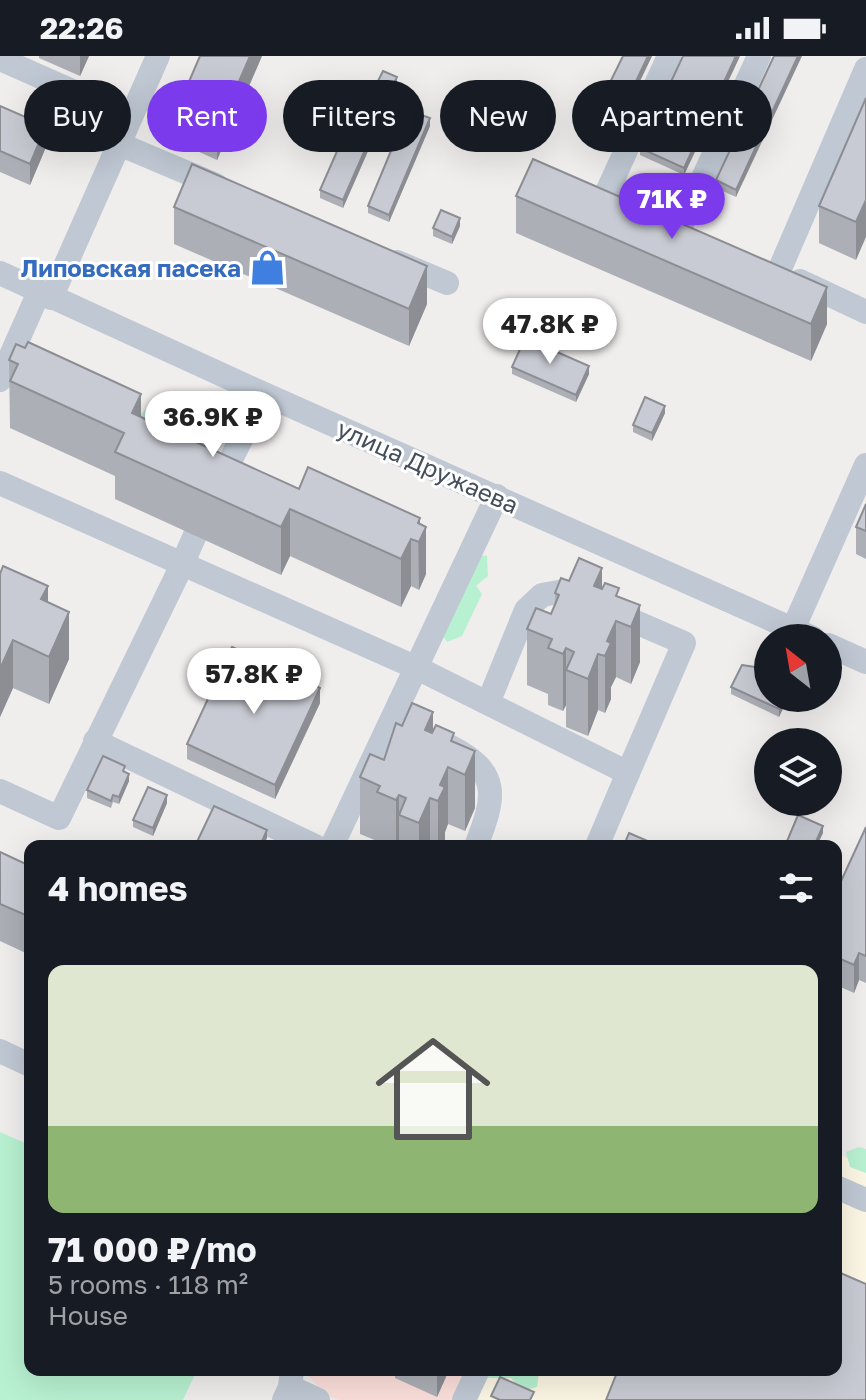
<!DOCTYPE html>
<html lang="en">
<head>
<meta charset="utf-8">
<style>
  :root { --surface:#171b24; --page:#20242c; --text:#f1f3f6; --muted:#9ea1a6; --accent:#7c3aed }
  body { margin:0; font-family:"Golos Text",sans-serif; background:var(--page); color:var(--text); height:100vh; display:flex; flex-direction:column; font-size:30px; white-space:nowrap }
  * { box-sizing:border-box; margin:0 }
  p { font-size:26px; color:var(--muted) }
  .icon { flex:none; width:44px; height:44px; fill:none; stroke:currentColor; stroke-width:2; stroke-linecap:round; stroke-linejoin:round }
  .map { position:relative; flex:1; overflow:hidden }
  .details { position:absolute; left:24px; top:784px; width:818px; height:536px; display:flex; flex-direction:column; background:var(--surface); border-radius:16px; box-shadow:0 8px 32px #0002 }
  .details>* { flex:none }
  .hud { position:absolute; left:24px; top:24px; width:818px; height:72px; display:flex; gap:16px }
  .needle { width:52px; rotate:329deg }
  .fabs { position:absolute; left:754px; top:568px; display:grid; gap:16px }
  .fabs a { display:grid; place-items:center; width:88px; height:88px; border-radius:50%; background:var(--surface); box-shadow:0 8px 32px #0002; font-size:40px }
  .price { position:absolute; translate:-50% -68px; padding:0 18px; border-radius:28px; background:#fff; color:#222; font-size:26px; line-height:52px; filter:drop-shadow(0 2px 4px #0008) }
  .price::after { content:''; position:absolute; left:50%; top:48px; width:24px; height:18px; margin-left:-12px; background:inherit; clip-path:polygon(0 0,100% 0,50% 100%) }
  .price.active { background:var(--accent); color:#fff }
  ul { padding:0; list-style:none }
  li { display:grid; align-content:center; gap:16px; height:424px; padding:0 24px }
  li span { display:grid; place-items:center; height:248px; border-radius:16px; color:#555 }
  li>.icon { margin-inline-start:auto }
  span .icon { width:144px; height:144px; fill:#fffc; stroke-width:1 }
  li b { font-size:34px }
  h2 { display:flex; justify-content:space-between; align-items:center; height:96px; padding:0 24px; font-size:34px }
  .chip { padding:0 28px; border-radius:36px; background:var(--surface); box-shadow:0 8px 32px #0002; font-size:28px; line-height:72px }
  .chip.active { background:var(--accent); color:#fff }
  .status { display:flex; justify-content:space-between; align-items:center; height:56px; padding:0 40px; background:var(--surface); direction:ltr }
  .status svg { height:22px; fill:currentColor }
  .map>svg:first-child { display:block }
</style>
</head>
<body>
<div class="status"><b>22:26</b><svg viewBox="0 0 49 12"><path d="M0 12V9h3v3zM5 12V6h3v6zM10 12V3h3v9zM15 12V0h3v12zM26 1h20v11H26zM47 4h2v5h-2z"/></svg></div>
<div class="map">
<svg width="866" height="1344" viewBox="0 0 866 1344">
  <rect width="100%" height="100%" fill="#f0eded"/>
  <polygon fill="#fcf7e4" points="836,1097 866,1111 866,1344 473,1344 486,1314 836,1314"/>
  <polygon fill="#fcdfdb" points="308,1314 465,1314 451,1344 339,1344 326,1339 309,1320"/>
  <g fill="#b8f1d1">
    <polygon points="150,350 180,365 189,392 154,396 140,359"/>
    <polygon points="477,499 487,500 488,520 476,530 482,538 462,580 447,586 439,574"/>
    <polygon points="0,1076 30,1089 30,1314 197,1314 183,1344 0,1344"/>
    <polygon points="859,1091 866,1093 866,1117 850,1111 846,1096"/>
    <polygon points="484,1314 537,1314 539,1316 537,1331 522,1335 511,1322 487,1322"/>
  </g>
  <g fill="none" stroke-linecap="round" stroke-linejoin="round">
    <g stroke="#bfc8d3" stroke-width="24">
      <polyline points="0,3 131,61"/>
      <polyline points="119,88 216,129"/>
      <polyline points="607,136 669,0"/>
      <polyline points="681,170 759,0"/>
      <polyline points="397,206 447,227"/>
      <polyline points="779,215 866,13"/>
      <polyline points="0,217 264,338 813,582"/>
      <polyline points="800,225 866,256"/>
      <polyline points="51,242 158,0"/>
      <polyline points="0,324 39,236"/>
      <polyline points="0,427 417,612 628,717 597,790"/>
      <polyline points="217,431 264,338"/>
      <polyline points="793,573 866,409"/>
      <polyline points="828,589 866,606"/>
      <polyline points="488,647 526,554 542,539 564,535 684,587 628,717"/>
      <polyline points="95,685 315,790"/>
      <path d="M449,690C502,717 495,741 476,790"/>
      <polyline points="0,735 59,762 182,509 195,479"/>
      <polyline points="332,790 497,440"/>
      <polyline points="0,995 30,1009"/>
      <polyline points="836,1131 866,1144"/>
      <polyline points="290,1331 318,1344"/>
      <polyline points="284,1344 290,1331 292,1314"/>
      <polyline points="464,1344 478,1314"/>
    </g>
  </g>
  <g fill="#acafb5">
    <polygon points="39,0 89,0 80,20 39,2"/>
    <polygon points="262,0 217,104 175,85 175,58"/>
    <polygon points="623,0 652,0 611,85 590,75 590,67"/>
    <polygon points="740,0 684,119 640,99 640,92"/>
    <polygon points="774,0 736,141 716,132 716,124"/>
    <polygon points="397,29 343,152 320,142 320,134 375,31"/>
    <polygon points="866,42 856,204 819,187 819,150"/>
    <polygon points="0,50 46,91 30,129 0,116"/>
    <polygon points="430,70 389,166 368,157 368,150"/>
    <polygon points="516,140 827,268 811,305 516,177"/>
    <polygon points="174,151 427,248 409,290 174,188"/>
    <polygon points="460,170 452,188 433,180 433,172"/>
    <polygon points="9,304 141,361 299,433 420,468 426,518 419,534 411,530 401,551 290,500 281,519 115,443 115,420 10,372"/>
    <polygon points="512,311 589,318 576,346 512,318"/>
    <polygon points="665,357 652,385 633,376 633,369"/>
    <polygon points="856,471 866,475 866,503 856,498"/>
    <polygon points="0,518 48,546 69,603 49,648 13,632 0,661"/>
    <polygon points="569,525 602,533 640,549 640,606 631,628 616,621 611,631 611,643 605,657 598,654 588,680 566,671 566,649 563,655 548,649 548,638 527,629 527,573 551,558 555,549 555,537"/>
    <polygon points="731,631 768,642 788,642 779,661 731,638"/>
    <polygon points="320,647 275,743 187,703 187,688"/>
    <polygon points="402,670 433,675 475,695 475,752 465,775 448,768 445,776 444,790 377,790 377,785 360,778 360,721 384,704"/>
    <polygon points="125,716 129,725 119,748 113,746 111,752 87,742 87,734"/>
    <polygon points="167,747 153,780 133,771 133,764"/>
    <polygon points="866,771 866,927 859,924 854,937 836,929 836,836"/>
    <polygon points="0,796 30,810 30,899 0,885"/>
    <polygon points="395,1314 449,1314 437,1341 395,1322"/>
  </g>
  <g fill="#8c8e94">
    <polygon points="80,0 89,0 80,20"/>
    <polygon points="250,0 262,0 217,104 217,76"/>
    <polygon points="648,0 652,0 611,85 611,78"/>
    <polygon points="736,0 740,0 684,119 684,112"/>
    <polygon points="798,0 802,0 736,141 736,134"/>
    <polygon points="397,21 397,29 343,152 343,144"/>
    <polygon points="430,62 430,70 389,166 389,159"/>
    <polygon points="46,70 46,91 30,129 30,108"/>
    <polygon points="866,144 866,181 856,204 856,166"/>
    <polygon points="460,162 460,170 452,188 452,181"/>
    <polygon points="427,210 427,248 409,290 409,253"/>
    <polygon points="827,231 827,268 811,305 811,268"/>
    <polygon points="589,310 589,318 576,346 576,339"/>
    <polygon points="141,338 141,385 132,357"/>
    <polygon points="665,350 665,357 652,385 652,377"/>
    <polygon points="290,453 290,500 281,519 281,471"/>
    <polygon points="420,462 420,484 426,471 426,518 419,534 418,467"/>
    <polygon points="411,483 411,530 401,551 401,503"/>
    <polygon points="602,512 602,569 594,530"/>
    <polygon points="48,530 48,577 41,543"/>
    <polygon points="640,549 640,606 631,628 631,571"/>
    <polygon points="69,556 69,603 49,648 49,601"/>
    <polygon points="616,565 616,621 611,631 611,643 605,657 605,600 607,585"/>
    <polygon points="13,584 13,632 0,661 0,613"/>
    <polygon points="566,592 566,649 563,655 563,598"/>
    <polygon points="598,598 598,654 588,680 588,623"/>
    <polygon points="320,632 320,647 275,743 275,729"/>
    <polygon points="784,642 788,642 779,661 779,653"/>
    <polygon points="433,656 433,713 425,674"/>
    <polygon points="475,695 475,752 465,775 465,719"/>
    <polygon points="448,711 448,768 445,776 445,788 444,790 438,790 438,745 440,729"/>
    <polygon points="129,718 129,725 119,748 119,741"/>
    <polygon points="167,739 167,747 153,780 153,772"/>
    <polygon points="399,739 399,790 396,790 396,744"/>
    <polygon points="430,742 430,790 419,790 419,767"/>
    <polygon points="823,770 823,777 817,790 814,790"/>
    <polygon points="267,774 267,782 263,790 260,790"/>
    <polygon points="859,897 859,924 854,937 854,909"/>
    <polygon points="437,1314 449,1314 437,1341"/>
  </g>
  <g fill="#c8cbd3" stroke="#8c8e94" stroke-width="2">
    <polygon points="200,0 250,0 217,76 175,58"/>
    <polygon points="623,0 648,0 611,78 590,67"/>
    <polygon points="683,0 736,0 684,112 640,92"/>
    <polygon points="774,0 798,0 736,134 716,124"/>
    <polygon points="383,15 397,21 343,144 320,134 367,27 375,31"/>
    <polygon points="866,42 866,144 856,166 819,150"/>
    <polygon points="0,50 46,70 30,108 0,95"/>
    <polygon points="408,54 430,62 389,159 368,150"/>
    <polygon points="533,103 827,231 811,268 516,140"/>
    <polygon points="192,108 427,210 409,253 174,151"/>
    <polygon points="441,154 460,162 452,181 433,172"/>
    <polygon points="525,282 589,310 576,339 512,311"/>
    <polygon points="28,286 141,338 132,357 299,433 308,411 420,462 418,467 426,471 419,486 411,483 401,503 290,453 281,471 115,396 124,377 10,325 18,308 9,304 16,288 25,292"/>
    <polygon points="645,341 665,350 652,377 633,369"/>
    <polygon points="866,448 866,475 856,471"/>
    <polygon points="579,502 602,512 594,530 602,533 605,527 619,532 616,540 640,549 631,571 616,565 607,585 611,587 605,600 598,598 588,623 566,614 574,596 566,592 563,598 548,592 552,583 527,573 536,552 551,558 559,539 555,537 561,522 569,525"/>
    <polygon points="3,510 48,530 41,543 69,556 49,601 13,584 0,613 0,518"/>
    <polygon points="232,591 320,632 275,729 187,688"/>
    <polygon points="742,609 768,613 768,642 784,642 779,653 731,631"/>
    <polygon points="412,647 433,656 425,674 432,677 436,669 454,677 451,685 475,695 465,719 448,711 440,729 445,731 438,745 430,742 419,767 399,759 406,742 399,739 396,744 377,736 380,730 360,721 370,698 384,704 396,667 402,670"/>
    <polygon points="103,700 125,710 123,715 129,718 119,741 113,739 111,745 87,734"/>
    <polygon points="148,731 167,739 153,772 133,764"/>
    <polygon points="214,750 267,774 260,790 202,790 196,788"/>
    <polygon points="798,759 823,770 814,790 785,790"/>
    <polygon points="866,771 866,900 859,897 854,909 836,901 836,879 838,874 836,873 836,836"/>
    <polygon points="629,777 659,790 625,790 624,789"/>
    <polygon points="0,796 30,810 30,861 0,848"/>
    <polygon points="836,1215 866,1228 866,1344 606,1344 618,1314 836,1314"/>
    <polygon points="500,1321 534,1336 530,1344 500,1344 491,1340"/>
  </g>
  <defs>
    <symbol id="shop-bare" viewBox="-9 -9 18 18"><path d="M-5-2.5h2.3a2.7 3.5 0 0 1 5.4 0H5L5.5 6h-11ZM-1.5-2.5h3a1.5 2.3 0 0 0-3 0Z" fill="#3f7fe0" stroke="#fff" stroke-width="2.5" paint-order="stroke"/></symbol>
  </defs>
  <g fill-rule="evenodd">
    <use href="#shop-bare" x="242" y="186" width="51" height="51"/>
  </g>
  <g text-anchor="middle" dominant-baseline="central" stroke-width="6" stroke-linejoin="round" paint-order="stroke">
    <g font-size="24" font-weight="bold" fill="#366cbe" stroke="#fff" text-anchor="end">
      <text x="241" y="211">Липовская пасека</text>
    </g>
    <g font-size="24" fill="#444f5b" stroke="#fff">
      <text transform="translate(428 410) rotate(24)">улица Дружаева</text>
    </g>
  </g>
</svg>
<div class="fabs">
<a><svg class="needle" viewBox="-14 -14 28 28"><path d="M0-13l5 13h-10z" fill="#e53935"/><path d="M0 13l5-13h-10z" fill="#9ea1a6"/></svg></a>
<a><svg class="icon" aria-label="layers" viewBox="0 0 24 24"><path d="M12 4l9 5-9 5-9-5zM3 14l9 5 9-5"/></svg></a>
</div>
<b class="price active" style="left:672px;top:185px">71K ₽</b>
<b class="price" style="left:550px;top:310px">47.8K ₽</b>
<b class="price" style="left:213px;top:403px">36.9K ₽</b>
<b class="price" style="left:254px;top:660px">57.8K ₽</b>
<div class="hud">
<a class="chip">Buy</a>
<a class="chip active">Rent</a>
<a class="chip">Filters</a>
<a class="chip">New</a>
<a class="chip">Apartment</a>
</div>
<section class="details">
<h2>4 homes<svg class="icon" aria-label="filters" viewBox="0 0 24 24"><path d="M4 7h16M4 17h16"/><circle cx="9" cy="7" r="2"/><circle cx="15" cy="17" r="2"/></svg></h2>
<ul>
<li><span style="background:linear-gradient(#dfe7d0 65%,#8fb573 0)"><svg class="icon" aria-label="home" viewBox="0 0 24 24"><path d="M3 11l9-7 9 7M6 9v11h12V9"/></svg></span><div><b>71 000 ₽/mo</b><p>5 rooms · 118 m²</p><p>House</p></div></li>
</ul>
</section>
</div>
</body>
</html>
